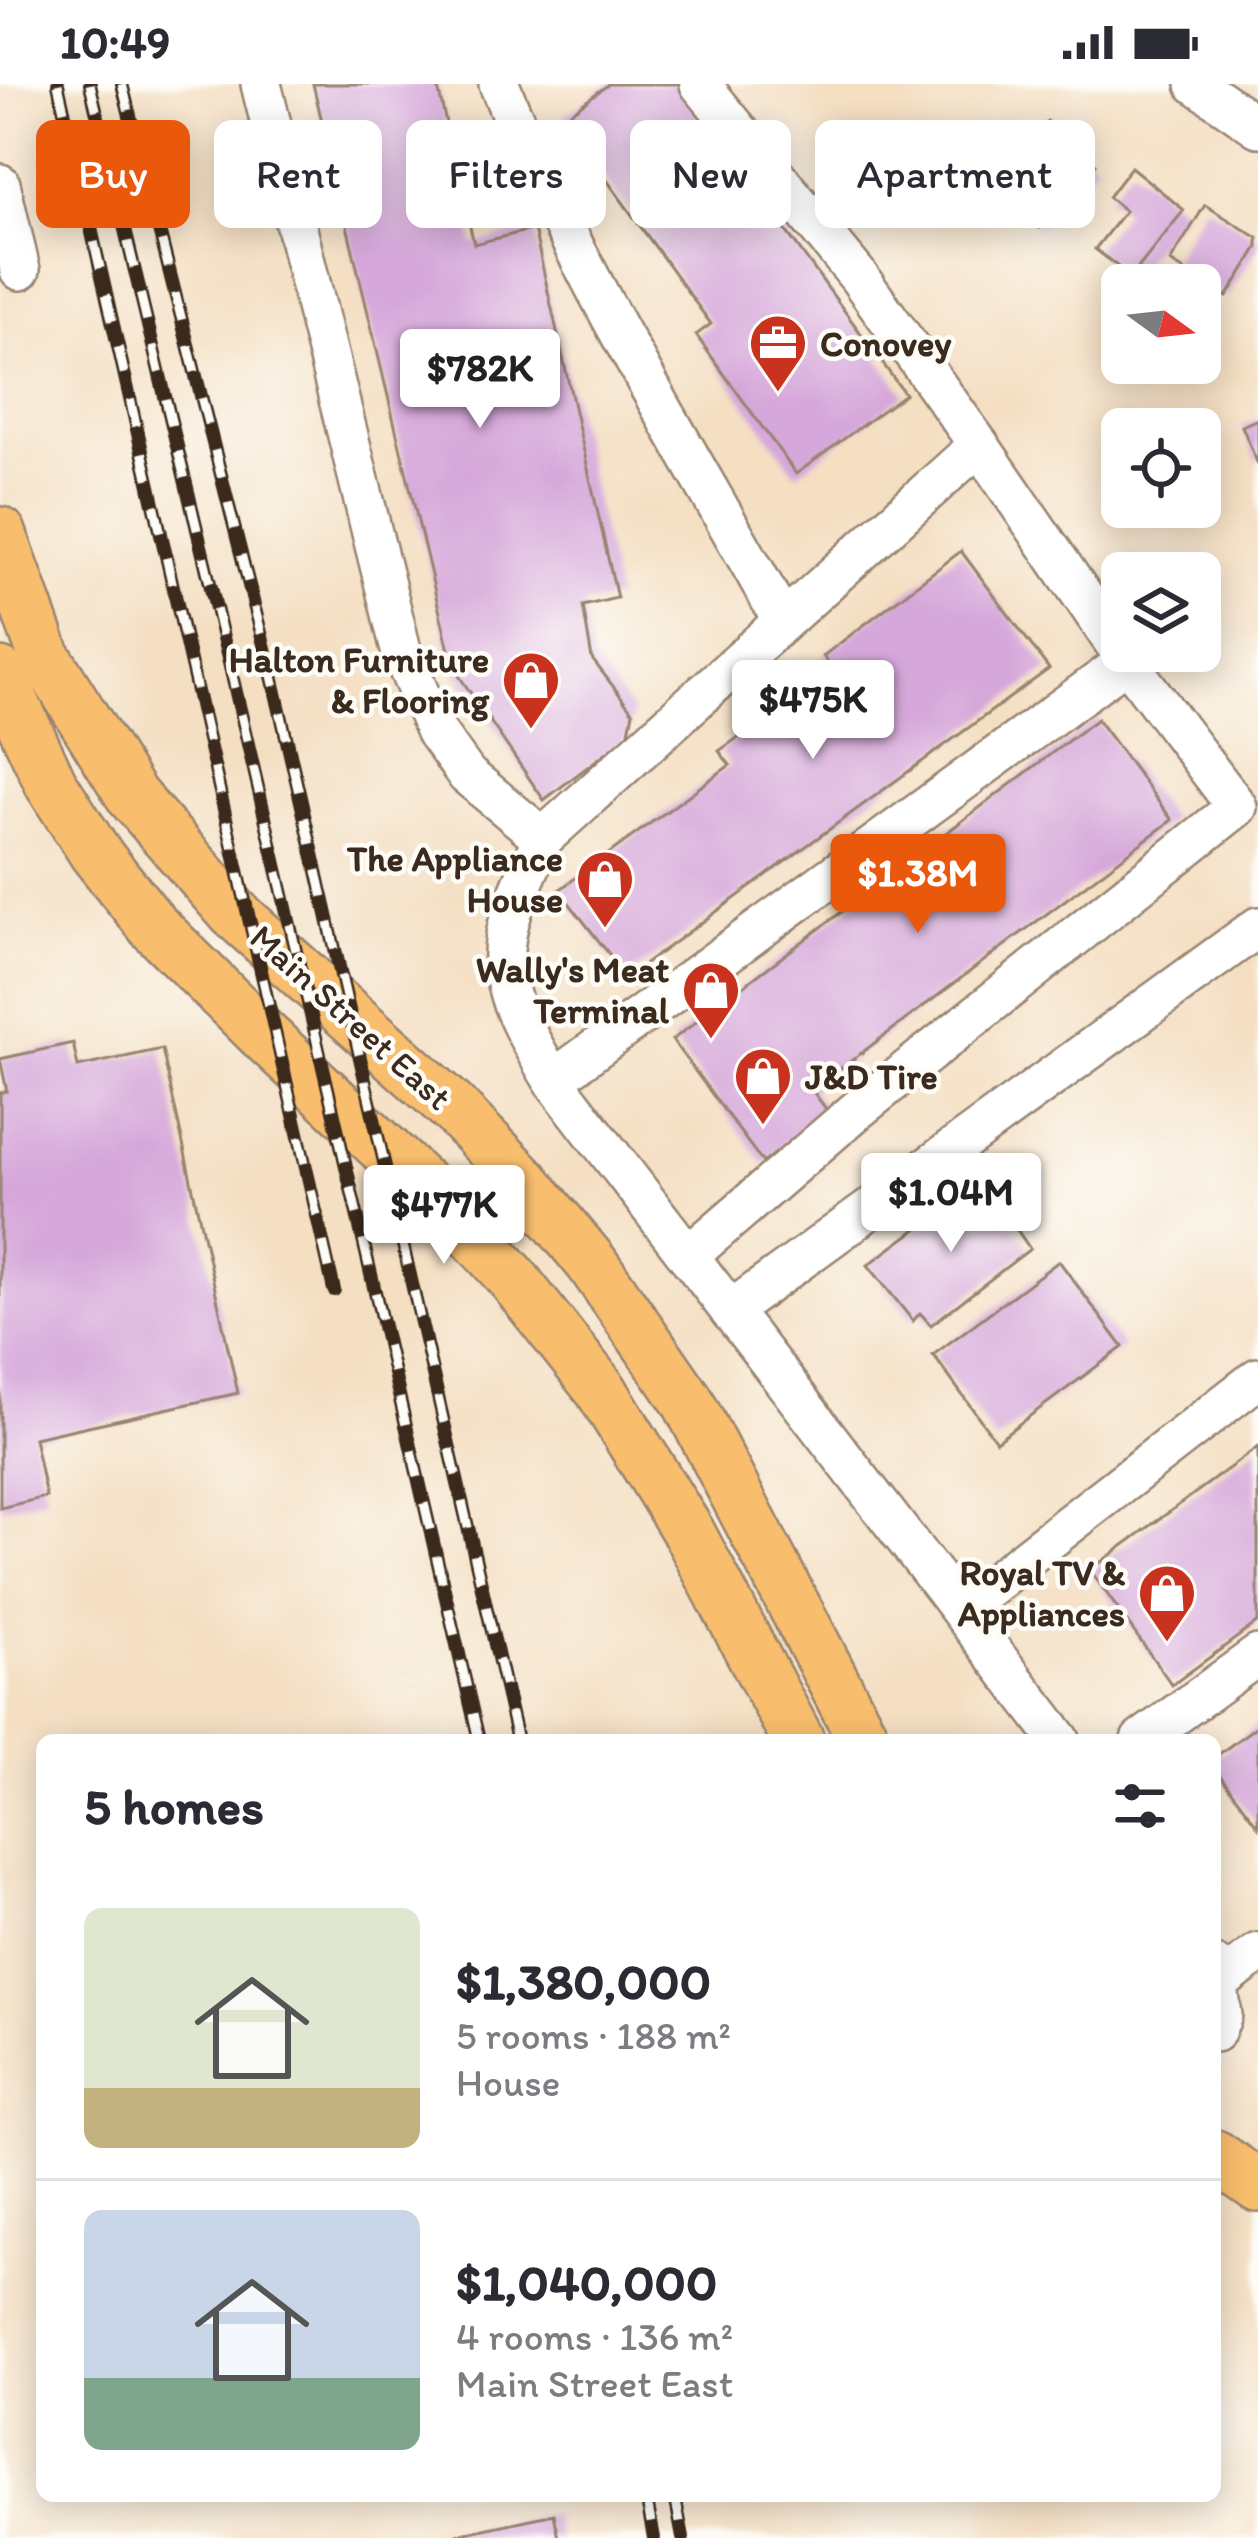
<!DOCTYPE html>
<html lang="en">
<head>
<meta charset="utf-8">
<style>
  :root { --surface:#fff; --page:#f7f7f7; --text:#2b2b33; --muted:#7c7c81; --line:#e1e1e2; --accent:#ea580c }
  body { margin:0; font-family:Itim,sans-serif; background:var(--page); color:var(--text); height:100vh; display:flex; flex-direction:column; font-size:45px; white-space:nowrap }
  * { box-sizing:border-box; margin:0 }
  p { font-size:39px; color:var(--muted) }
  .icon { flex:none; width:66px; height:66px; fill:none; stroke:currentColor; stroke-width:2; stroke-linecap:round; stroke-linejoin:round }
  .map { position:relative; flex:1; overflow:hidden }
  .side { position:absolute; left:36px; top:1650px; width:1185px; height:768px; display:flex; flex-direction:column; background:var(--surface); border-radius:18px; box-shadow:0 6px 30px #0003 }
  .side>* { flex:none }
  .top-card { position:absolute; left:36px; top:36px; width:1188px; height:108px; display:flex; gap:24px }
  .needle { width:78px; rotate:105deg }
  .buttons { position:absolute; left:1101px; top:180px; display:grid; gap:24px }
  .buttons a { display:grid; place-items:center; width:120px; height:120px; border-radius:18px; background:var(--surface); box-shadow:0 6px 30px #0003; font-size:60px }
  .price { position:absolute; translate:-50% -102px; padding:0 27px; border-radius:12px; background:#fff; color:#222; font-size:39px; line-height:78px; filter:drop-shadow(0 3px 6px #0008) }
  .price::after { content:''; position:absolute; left:50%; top:72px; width:36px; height:27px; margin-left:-18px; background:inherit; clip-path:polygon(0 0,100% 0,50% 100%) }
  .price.current { background:var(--accent); color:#fff }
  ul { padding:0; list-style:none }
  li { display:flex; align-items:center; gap:36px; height:300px; padding:0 48px }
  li+li { border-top:3px solid var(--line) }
  li span { display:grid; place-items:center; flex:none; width:336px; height:240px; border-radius:18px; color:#555 }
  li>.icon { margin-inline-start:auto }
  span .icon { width:144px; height:144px; fill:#fffc; stroke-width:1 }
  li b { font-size:51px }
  h2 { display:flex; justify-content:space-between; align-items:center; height:144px; padding:0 48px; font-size:51px }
  .pill { padding:0 42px; border-radius:18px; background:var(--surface); box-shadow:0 6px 30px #0003; font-size:42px; line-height:108px }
  .pill.current { background:var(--accent); color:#fff }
  .status { display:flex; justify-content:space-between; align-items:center; height:84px; padding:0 60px; background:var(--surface); direction:ltr }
  .status svg { height:33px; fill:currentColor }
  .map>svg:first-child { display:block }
</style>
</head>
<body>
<div class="status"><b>10:49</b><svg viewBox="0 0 49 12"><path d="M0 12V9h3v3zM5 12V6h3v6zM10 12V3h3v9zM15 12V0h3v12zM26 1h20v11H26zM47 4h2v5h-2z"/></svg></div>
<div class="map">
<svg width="1258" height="2454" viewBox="0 0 1258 2454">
  <rect width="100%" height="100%" fill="#fdfcf7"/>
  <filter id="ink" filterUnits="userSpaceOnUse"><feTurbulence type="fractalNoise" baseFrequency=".00833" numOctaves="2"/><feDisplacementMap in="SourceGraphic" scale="24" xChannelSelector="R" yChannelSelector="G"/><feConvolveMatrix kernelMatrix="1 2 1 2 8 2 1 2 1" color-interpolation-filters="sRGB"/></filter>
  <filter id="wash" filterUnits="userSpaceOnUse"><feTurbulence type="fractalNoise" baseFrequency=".004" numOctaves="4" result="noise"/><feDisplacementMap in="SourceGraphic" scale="48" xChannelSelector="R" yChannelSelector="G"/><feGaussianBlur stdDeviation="2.7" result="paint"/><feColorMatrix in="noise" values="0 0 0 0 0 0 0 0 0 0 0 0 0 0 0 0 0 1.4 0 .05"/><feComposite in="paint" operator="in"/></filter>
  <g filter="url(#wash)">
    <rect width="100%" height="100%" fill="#f4dfc3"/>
    <g id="blocks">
      <g fill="#d6a7da">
        <polygon points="313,0 437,0 474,160 534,145 617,514 583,522 592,575 633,628 628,652 544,716 453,583"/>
        <polygon points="609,0 679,0 905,310 796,390 696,251 711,240 562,34"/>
        <polygon points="1047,37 1096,80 1040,144 1001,111 1034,73 1023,64"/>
        <polygon points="1131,83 1184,126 1131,193 1095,165 1125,127 1108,113"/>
        <polygon points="1205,121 1258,154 1258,163 1227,213 1170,178"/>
        <polygon points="1258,335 1258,381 1242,342"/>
        <polygon points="961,467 1049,585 627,893 559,806 730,681 719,667 834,586 823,572"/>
        <polygon points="1097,635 1172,736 812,1006 829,1029 763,1079 672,956"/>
        <polygon points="73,959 78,983 162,965 238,1309 34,1354 46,1413 0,1424 0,1009 7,1007 0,975"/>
        <polygon points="983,1096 1030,1165 931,1241 920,1229 913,1237 868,1181"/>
        <polygon points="1059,1177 1123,1263 996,1357 933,1271"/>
        <polygon points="1258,1363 1258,1538 1172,1601 1090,1486"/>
        <polygon points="1258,1641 1258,1742 1215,1685 1215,1673"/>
        <polygon points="554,2430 559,2454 452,2454 452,2452"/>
      </g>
    </g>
  </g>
  <g filter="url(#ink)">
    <use href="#blocks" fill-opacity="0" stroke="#988470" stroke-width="3"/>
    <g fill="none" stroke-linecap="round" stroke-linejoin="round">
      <defs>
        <g id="minor">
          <polyline points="261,0 402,570 436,648 467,691 543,754"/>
          <path d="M499,0C574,185 685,361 782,536"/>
          <polyline points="700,0 858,192 979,361"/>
          <polyline points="1196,0 1258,43"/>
          <polyline points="0,100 20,186"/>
          <polyline points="553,996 1127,577 1237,723 856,1027 688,1172"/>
          <polyline points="730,1227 1258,843"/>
          <polyline points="960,1525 1258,1294"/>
          <path d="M1060,1656L553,996C488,888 490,868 543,754L979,361L1127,577"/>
          <polyline points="1141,1656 1258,1571"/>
          <polyline points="1215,1882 1222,1931 1215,1948"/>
          <polyline points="1220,1898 1258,1869"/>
        </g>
        <g id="major">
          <polyline points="0,449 44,571 132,712 234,829 452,1023 522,1095 591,1178 687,1316 864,1656"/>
          <polyline points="0,590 51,700 95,769 153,842 261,949 454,1130 510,1191 601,1306 689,1449 798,1656"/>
          <polyline points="1215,2072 1258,2102"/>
        </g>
      </defs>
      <use href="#minor" stroke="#988470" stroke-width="44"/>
      <use href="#major" stroke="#988470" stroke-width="56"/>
      <use href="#minor" stroke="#fff" stroke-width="39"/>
      <use href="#major" stroke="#f9be6d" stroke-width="51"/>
      <defs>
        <g id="rail">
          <polyline points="58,0 334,1206"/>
          <polyline points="90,0 232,591 479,1656"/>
          <polyline points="122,0 273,596 517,1656"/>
          <polyline points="646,2412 654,2454"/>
          <polyline points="675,2412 683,2454"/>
        </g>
      </defs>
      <use href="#rail" stroke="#3b2a1e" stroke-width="14"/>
      <use href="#rail" stroke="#fdfcf7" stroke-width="9" stroke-dasharray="27" stroke-linecap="butt"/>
    </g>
  </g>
  <defs>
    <symbol id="office-pin" viewBox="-11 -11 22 30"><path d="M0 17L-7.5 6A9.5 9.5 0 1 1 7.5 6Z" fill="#c8321e" stroke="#fdfcf7"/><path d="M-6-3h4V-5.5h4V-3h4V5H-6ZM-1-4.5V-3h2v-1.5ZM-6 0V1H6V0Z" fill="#fff"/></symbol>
    <symbol id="shop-pin" viewBox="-11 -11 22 30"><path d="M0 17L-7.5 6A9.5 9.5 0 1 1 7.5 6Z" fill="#c8321e" stroke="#fdfcf7"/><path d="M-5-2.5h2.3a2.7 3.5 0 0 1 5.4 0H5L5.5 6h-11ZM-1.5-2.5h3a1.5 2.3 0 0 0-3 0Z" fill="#fff"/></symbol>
  </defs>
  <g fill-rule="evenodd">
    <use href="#office-pin" x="745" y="226" width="66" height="90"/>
    <use href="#shop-pin" x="498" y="563" width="66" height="90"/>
    <use href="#shop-pin" x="572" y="762" width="66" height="90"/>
    <use href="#shop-pin" x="678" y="873" width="66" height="90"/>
    <use href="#shop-pin" x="730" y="959" width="66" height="90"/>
    <use href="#shop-pin" x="1134" y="1476" width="66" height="90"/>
  </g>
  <g text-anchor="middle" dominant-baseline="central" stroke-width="9" stroke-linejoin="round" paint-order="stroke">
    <g font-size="36" font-weight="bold" fill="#3b2a1e" stroke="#fdfcf7" text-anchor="end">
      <text x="820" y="259" text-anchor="start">Conovey</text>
      <text x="489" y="575">Halton Furniture<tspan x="489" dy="41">&amp; Flooring</tspan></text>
      <text x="563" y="774">The Appliance<tspan x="563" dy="41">House</tspan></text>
      <text x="669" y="885">Wally's Meat<tspan x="669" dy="41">Terminal</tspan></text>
      <text x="805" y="992" text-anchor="start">J&amp;D Tire</text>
      <text x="1125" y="1488">Royal TV &amp;<tspan x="1125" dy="41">Appliances</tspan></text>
    </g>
    <g font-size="36" fill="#3b2a1e" stroke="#fdfcf7">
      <text transform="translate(351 933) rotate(42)">Main Street East</text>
    </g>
  </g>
</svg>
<div class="buttons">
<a><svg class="needle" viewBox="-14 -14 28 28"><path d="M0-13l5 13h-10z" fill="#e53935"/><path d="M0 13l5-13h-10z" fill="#7c7c81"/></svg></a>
<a><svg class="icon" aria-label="locate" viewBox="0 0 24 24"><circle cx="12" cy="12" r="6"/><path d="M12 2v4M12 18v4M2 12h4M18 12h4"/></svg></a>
<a><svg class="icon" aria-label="layers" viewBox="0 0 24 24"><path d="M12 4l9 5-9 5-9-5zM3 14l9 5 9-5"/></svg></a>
</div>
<b class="price" style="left:480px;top:347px">$782K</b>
<b class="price" style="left:813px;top:678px">$475K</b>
<b class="price current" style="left:918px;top:852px">$1.38M</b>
<b class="price" style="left:951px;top:1171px">$1.04M</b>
<b class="price" style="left:444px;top:1183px">$477K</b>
<div class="top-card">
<a class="pill current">Buy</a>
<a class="pill">Rent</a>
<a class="pill">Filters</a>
<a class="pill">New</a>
<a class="pill">Apartment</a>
</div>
<section class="side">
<h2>5 homes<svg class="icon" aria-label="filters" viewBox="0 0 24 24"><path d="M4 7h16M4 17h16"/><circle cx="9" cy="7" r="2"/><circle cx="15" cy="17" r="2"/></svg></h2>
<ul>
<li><span style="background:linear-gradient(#dfe7d0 75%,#c2b280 0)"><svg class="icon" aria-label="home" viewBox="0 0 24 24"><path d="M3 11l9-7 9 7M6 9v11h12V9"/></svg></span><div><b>$1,380,000</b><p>5 rooms · 188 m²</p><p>House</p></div></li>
<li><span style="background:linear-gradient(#c9d6e8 70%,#7fa58c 0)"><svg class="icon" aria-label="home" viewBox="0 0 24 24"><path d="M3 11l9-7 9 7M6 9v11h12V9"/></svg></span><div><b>$1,040,000</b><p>4 rooms · 136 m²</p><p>Main Street East</p></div></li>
</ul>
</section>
</div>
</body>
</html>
